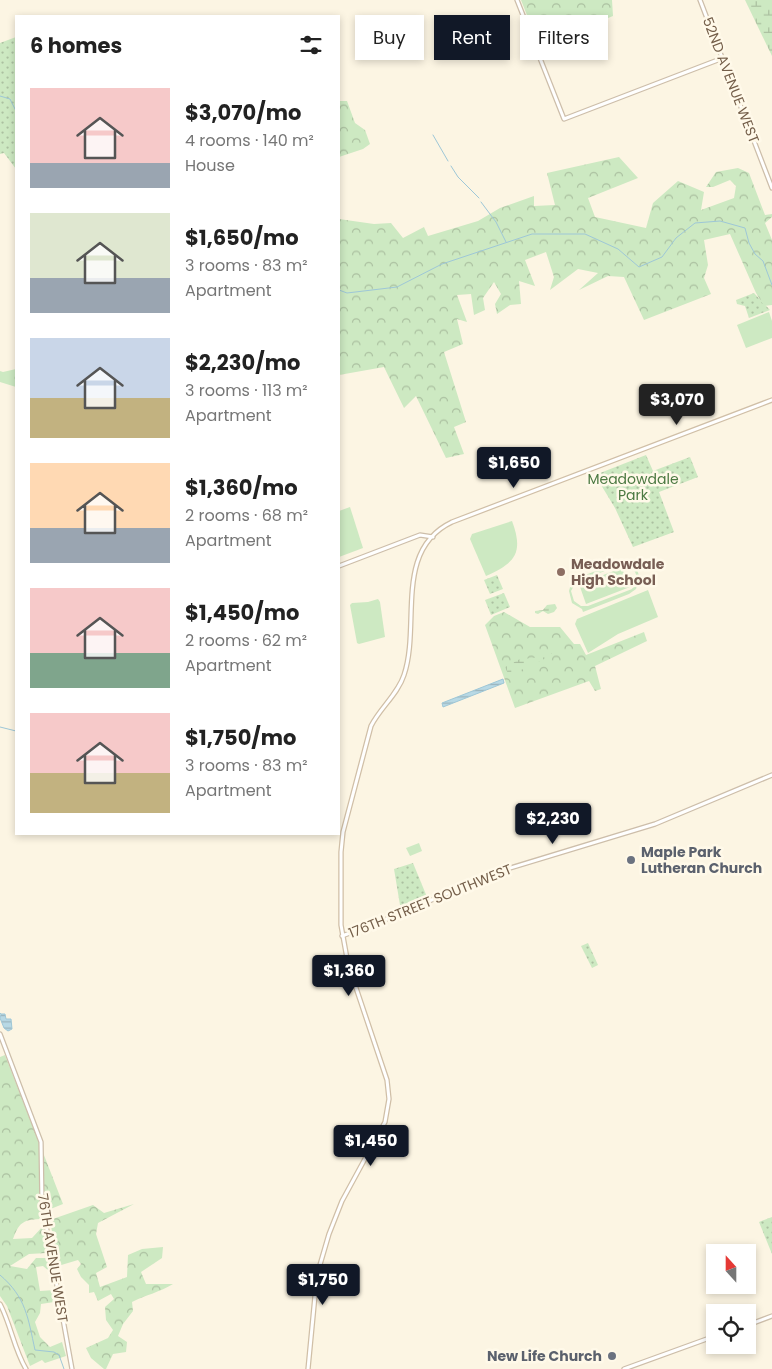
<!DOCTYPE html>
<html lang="en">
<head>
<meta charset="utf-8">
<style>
  :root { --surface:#fff; --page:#f6f6f6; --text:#222; --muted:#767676; --accent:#111827 }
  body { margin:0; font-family:Poppins,sans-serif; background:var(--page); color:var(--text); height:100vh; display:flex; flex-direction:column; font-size:19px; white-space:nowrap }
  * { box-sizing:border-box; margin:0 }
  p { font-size:16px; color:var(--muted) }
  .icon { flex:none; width:28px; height:28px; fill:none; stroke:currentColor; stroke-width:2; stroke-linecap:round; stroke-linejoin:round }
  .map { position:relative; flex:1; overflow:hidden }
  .side { position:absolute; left:15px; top:15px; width:325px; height:820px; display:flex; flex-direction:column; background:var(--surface); border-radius:0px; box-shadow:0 2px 8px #0003 }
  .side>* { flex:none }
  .hud { position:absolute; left:355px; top:15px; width:341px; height:45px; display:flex; gap:10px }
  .needle { width:32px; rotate:339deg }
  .fabs { position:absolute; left:706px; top:1244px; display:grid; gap:10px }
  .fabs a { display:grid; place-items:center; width:50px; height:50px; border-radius:0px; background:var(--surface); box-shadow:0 2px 8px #0003; font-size:25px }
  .price { position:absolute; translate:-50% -42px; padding:0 11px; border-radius:5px; background:var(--accent); color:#fff; font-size:16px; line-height:32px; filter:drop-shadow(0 1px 2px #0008) }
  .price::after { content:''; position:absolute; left:50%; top:30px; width:15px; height:11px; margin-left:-8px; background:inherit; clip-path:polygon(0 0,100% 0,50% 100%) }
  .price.on { background:#222; color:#fff }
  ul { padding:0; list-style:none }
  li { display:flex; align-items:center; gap:15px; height:125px; padding:0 15px }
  li span { display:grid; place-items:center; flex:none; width:140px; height:100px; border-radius:0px; color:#555 }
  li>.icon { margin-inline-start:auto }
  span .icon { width:60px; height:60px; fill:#fffc; stroke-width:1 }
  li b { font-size:21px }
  h2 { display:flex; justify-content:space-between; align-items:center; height:60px; padding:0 15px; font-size:21px }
  .chip { padding:0 18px; border-radius:0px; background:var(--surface); box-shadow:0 2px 8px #0003; font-size:18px; line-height:45px }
  .chip.on { background:var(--accent); color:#fff }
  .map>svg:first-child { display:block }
</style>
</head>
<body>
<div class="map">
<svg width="772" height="1369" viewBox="0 0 772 1369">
  <defs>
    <pattern id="green-dots" width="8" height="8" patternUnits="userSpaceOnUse" patternTransform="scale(1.25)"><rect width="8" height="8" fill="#cde9c2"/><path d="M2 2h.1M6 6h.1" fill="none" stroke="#abc0a0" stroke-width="1.8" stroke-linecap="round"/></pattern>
    <pattern id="forest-crowns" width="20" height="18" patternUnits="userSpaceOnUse" patternTransform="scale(1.25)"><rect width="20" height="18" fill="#cde9c2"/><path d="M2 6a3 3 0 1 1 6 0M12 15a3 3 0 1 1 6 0" fill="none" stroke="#abc0a0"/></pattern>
    <pattern id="wetland-marsh" width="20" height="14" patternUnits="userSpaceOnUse" patternTransform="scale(1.25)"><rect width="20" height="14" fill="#cde9c2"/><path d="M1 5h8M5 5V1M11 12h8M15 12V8" fill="none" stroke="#abc0a0"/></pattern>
    <pattern id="water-rules" width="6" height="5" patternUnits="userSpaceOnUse" patternTransform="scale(1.25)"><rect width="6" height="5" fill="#b8d9e5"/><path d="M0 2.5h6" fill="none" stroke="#9ab3bc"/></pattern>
  </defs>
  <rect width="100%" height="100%" fill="#fcf5e3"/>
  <g fill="url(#green-dots)">
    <polygon points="16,37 16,169 4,153 0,154 0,43"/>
    <polygon points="754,293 770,310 749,318 745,306 737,304 736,300"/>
    <polygon points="646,455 653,471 690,457 698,477 659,492 674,532 633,547 615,508 595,475"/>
    <polygon points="497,575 503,589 490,594 484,580"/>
    <polygon points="504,593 510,607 491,615 485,600"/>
    <polygon points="413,863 427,897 401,907 400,905 394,869"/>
    <polygon points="588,943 598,965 592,968 581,946"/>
    <polygon points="772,1217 772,1254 759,1222"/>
  </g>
  <g fill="url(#forest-crowns)">
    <polygon points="521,0 612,0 613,16 569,34 551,35 536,38"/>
    <polygon points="339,101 347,101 355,123 365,130 370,144 363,149 339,157"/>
    <polygon points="619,157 638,178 588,198 595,217 646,228 653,203 678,181 704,192 701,210 734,198 736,186 730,180 713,187 706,187 716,172 738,168 749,173 765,215 772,214 772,217 765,223 772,240 772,305 764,306 756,293 730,234 704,240 708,265 704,278 711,294 644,320 624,277 608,276 579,290 598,273 578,269 550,290 554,277 546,252 525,260 535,286 519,281 521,304 510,305 497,314 495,304 501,294 494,282 483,298 485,310 474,315 471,294 457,295 467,322 457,319 463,344 444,352 466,422 454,427 464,454 446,458 416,396 404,408 384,367 339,375 339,219 374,224 391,223 403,238 424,227 428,236 478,221 500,208 534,196 534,206 555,205 547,173"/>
    <polygon points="16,369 16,387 0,382 0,371 3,372"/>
    <polygon points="504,612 530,627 560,627 574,644 580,644 586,655 644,632 647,641 595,666 601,689 595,691 589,681 515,708 485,625 494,616"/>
    <path d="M5,1055L63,1204L43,1212L40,1219C22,1220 19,1223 13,1239L32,1238L44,1225L47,1253L29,1254L10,1266L27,1269L36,1258H48L50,1272L43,1266L36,1267L40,1291L55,1290L54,1302L41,1304L40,1313L35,1322L40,1337L50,1347L62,1342L66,1356L45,1363L42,1360L30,1366L7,1306L0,1296V1057Z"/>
    <path d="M134,1204L98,1223L96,1234L107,1267L96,1273L100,1287L127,1277L128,1255L142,1249L163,1247L162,1258L141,1272L146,1284H173C160,1292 146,1295 132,1302L133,1311L123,1324L118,1336L127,1342L126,1352L113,1354L106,1369H104L91,1358L86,1348L108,1338L113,1330L106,1320L105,1307L114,1299L111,1294L98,1301L94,1292L89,1293V1285L81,1277L77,1269L81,1264L78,1260L58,1266L50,1220L93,1205L104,1213Z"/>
  </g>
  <g fill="url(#wetland-marsh)">
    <polygon points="745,0 772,0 772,56"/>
    <polygon points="555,604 557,608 554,612 548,614 543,611 538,614 535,613 535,611 543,610 547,605"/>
    <path d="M543,652L552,653C540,665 521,666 510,678L505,667L520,659L534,658Z"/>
  </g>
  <g fill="#cde9c2" fill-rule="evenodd">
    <polygon points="769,312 772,321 772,338 746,348 737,325"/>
    <polygon points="350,507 363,548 339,557 339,511"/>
    <path d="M512,521C524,553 515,563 486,576L470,539L472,534Z"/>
    <path d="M620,562L631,564L637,570L640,578L636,589L629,594L583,612L582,609L572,603L569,591L571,584L577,578ZM623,564C636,566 641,579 632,589L588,606H581L574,601L571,591L576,582Z"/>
    <polygon points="622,568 630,587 586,604 579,584"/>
    <polygon points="648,590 658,617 618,634 588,653 575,624 577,619"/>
    <polygon points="378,599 380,602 385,637 359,644 357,643 350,605 352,603 368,602"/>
    <polygon points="419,843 422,851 410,856 406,848"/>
  </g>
  <g fill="url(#water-rules)" stroke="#9ec7d7">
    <polygon points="503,679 504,683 443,707 442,703"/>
    <polygon points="1,1014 5,1014 6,1019 11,1019 12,1029 8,1031 4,1028 0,1018"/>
  </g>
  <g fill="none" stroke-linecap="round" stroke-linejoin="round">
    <g stroke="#9ec7d7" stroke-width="1">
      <polyline points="0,96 10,99 16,111"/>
      <polyline points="433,135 448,161"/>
      <polyline points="451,166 458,177 479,198"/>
      <polyline points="481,202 496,222 506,242"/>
      <polyline points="339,290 347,293 397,287 442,264 532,234 585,234 618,249 639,267 662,257 676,238 695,223 720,221 745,228 749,243 755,254 763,261 772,285"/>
      <polyline points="0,727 16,731"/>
      <polyline points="0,1013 1,1014"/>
      <path d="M0,1275C26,1297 28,1318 35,1350L54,1352L59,1355L64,1369"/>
    </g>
    <defs>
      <g id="tertiary">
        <polyline points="517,0 564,119 723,58"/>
        <polyline points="700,0 772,188"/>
        <polyline points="339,566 420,535 433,537"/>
        <polyline points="342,936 392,917 494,873 655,824 772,775"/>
        <polyline points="0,1034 41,1142 42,1203 72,1369"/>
        <polyline points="748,1325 772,1316"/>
        <polyline points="624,1369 715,1336"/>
      </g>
      <g id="secondary">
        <path d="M0,1304C11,1325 14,1349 26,1369"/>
        <path d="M308,1369L317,1275L329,1234L342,1201L385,1122L389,1099L387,1080L348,964L341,925V852L343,832L371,726C380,708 398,694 404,675C421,625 393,550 452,522L772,400"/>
      </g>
    </defs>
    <use href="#tertiary" stroke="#cdbeaa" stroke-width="5.5"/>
    <use href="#secondary" stroke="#d0bfa7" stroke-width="5.5"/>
    <use href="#tertiary" stroke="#fff" stroke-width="3"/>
    <use href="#secondary" stroke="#fff" stroke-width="3"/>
  </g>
  <circle fill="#8d6e63" stroke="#fff9e9" stroke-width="2" cx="561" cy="572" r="5"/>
  <g fill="#6b7280" stroke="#fff9e9" stroke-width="2">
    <circle cx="631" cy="860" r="5"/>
    <circle cx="612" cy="1356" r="5"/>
  </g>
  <g text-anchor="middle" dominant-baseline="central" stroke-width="5" stroke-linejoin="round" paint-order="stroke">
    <g font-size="14" fill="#745e49" stroke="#fff9e9">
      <text transform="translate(731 80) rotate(69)">52ND AVENUE WEST</text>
      <text transform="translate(430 901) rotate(-22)">176TH STREET SOUTHWEST</text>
      <text transform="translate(53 1258) rotate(81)">76TH AVENUE WEST</text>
    </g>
    <g font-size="14" fill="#4c7942" stroke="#fff9e9">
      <text x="633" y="479">Meadowdale<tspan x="633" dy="16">Park</tspan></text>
    </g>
    <g font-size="14" font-weight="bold" fill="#785e54" stroke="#fff9e9" text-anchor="start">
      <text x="571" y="564">Meadowdale<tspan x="571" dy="16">High School</tspan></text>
    </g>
    <g font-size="14" font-weight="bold" fill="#5b616d" stroke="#fff9e9" text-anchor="start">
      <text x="641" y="852">Maple Park<tspan x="641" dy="16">Lutheran Church</tspan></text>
      <text x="602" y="1356" text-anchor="end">New Life Church</text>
    </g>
  </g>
</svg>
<div class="fabs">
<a><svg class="needle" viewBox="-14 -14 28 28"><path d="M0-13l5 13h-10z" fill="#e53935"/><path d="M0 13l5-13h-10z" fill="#767676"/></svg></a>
<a><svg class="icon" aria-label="locate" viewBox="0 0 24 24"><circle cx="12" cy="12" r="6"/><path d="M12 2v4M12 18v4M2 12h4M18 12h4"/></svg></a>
</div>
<b class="price on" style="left:677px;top:426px">$3,070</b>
<b class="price" style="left:514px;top:489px">$1,650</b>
<b class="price" style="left:553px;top:845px">$2,230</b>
<b class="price" style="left:349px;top:997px">$1,360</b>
<b class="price" style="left:371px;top:1167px">$1,450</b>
<b class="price" style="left:323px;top:1306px">$1,750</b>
<div class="hud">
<a class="chip">Buy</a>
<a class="chip on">Rent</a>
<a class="chip">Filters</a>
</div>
<section class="side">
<h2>6 homes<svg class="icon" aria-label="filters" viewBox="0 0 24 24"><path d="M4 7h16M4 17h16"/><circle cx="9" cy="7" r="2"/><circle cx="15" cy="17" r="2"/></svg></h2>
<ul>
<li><span style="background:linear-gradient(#f6c9c9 75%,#9aa5b1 0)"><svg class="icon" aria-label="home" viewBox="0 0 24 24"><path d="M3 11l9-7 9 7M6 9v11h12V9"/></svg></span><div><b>$3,070/mo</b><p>4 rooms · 140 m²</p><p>House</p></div></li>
<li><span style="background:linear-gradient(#dfe7d0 65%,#9aa5b1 0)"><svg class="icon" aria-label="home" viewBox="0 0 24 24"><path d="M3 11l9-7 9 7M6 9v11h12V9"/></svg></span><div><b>$1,650/mo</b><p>3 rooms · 83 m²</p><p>Apartment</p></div></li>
<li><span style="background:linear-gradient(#c9d6e8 60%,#c2b280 0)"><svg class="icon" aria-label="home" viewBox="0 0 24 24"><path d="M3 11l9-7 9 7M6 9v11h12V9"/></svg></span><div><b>$2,230/mo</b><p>3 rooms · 113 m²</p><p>Apartment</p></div></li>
<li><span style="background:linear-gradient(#ffd9b3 65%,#9aa5b1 0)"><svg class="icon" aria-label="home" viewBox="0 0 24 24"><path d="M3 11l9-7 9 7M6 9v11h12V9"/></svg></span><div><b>$1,360/mo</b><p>2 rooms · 68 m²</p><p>Apartment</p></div></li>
<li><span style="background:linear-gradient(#f6c9c9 65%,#7fa58c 0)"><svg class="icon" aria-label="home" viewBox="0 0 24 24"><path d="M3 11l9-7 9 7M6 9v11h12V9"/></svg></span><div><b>$1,450/mo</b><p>2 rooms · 62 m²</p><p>Apartment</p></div></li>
<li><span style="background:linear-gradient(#f6c9c9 60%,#c2b280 0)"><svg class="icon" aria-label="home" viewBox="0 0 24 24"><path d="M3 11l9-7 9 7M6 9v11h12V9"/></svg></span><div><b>$1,750/mo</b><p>3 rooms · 83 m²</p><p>Apartment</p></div></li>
</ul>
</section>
</div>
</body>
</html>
